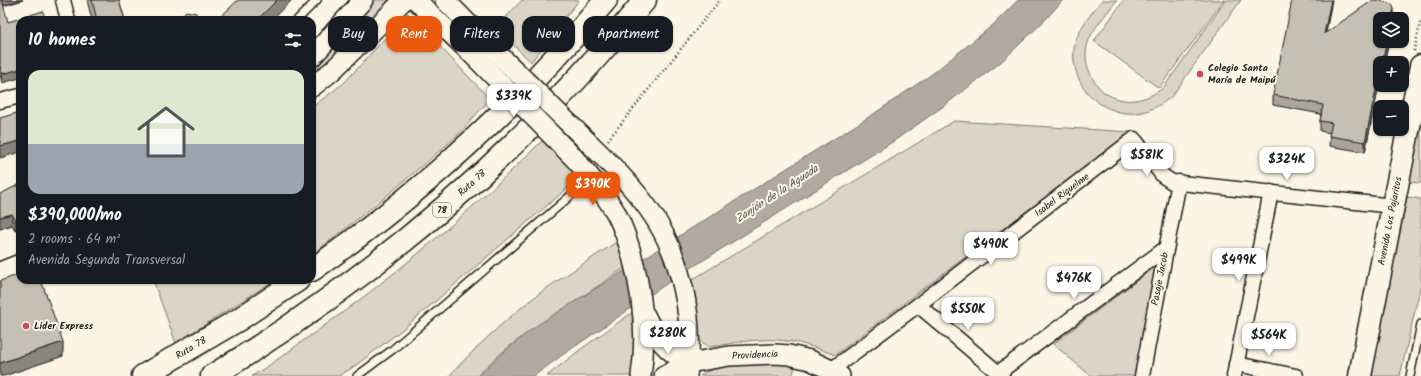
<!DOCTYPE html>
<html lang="en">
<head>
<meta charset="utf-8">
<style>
  :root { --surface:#171b24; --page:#20242c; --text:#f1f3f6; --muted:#9ea1a6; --accent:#ea580c }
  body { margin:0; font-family:Kalam,sans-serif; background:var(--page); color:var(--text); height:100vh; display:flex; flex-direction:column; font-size:15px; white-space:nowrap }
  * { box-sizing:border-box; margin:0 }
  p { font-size:13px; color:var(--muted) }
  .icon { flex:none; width:22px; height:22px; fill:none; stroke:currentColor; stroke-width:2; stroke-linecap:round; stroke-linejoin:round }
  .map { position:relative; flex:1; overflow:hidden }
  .sheet { position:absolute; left:16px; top:16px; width:300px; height:268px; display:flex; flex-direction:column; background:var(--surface); border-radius:12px; box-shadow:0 1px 3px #0004 }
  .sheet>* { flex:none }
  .guide { position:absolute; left:328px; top:16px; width:380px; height:36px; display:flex; gap:8px }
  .buttons { position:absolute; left:1373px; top:12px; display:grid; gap:8px }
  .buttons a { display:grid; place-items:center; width:36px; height:36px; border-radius:8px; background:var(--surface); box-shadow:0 1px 3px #0004; font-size:20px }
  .price { position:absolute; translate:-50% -34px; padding:0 9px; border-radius:8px; background:#fff; color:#222; font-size:13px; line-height:26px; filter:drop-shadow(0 1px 2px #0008) }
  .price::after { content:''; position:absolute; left:50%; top:24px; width:12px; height:9px; margin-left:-6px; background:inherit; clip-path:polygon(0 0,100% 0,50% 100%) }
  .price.selected { background:var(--accent); color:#fff }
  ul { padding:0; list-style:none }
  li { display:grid; align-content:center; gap:8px; height:212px; padding:0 12px }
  li span { display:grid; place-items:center; height:124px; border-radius:12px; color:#555 }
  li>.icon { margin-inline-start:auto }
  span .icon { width:72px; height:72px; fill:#fffc; stroke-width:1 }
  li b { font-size:17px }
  h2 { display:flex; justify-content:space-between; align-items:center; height:48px; padding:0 12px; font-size:17px }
  .chip { padding:0 14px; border-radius:12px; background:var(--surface); box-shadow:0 1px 3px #0004; font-size:14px; line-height:36px }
  .chip.selected { background:var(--accent); color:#fff }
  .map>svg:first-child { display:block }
</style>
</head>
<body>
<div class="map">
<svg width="1421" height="376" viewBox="0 0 1421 376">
  <rect width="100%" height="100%" fill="#fcf5e5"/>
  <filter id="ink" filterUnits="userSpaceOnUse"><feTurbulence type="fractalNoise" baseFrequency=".025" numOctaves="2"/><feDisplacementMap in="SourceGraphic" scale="8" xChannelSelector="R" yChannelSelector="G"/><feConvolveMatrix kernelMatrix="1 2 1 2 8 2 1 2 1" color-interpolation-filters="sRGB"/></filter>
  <g filter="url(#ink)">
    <g fill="#dbd5c8" stroke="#7c7872">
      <polygon points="370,0 389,0 324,69 312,77 312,61"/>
      <polygon points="522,0 579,0 531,62 496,28"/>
      <path d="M1102,0H1117C1107,14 1091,29 1087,46C1085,55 1086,64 1090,73C1103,105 1139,108 1164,87L1226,0H1241L1172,96C1164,103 1154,109 1143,112C1116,118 1088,102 1078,77C1074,66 1072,56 1075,44C1079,27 1092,13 1102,0Z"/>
      <polygon points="1124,0 1224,0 1159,88 1094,41"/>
      <polygon points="408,13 490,99 457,136 384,198 312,255 312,107 344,83"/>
      <polygon points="1421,112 1421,183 1409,182"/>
      <path d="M954,121L1132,132L835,355C819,349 804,343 787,341C761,337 734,343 709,347L703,343L699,338L697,314L690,281Z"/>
      <path d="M542,141L565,162L578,179L403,329L355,366L339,376H252C271,365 289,351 307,338C391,280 469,213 542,141Z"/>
      <polygon points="1407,197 1421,199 1421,284 1400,376 1371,376"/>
      <path d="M621,239L633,262C612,276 591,291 570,305C537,326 504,347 477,376H449C478,345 510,315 544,290C569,273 595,256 621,239Z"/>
      <polygon points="1159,264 1136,376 1091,376 1053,344"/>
      <polygon points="153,280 275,280 176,343"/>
      <polygon points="633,312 632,321 635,334 633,376 547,376 581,349"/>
      <path d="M780,360L795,368L792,376H700C719,362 757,361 780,360Z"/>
    </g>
    <polygon fill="#b0aba1" stroke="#75726c" points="1018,0 1063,0 1046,19 1001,62 945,105 894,141 675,278 561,356 534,376 477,376 512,345 539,324 872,115 932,74 993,25"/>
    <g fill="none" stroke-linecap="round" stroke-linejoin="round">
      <defs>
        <g id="lane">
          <polyline points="297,20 317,0"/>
          <polyline points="357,376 392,350 591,178"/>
          <polyline points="1410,376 1421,324"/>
        </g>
        <g id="street">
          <polyline points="63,0 68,20"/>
          <polyline points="0,101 20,96"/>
          <polyline points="918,305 1002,376"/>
          <polyline points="1236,364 1296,376"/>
          <polyline points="831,370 918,305 1134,139 1163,176 1172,182 1393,206"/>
          <polyline points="998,373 1166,248"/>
          <polyline points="1142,376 1179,182"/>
          <polyline points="1234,376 1271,192"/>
        </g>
        <g id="secondary">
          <polyline points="416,0 475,57"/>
          <polyline points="445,0 487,43"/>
          <polyline points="312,57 363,0"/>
          <polyline points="312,87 332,71 404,0"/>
          <path d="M589,143C610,163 631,185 648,208C682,255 695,319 687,376"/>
          <path d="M574,158C589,175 604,193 616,213C623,227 628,241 632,256C643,296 647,335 641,376"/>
          <polyline points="0,272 20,264"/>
          <path d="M645,315C655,336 667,353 689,363"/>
          <polyline points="664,376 689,363 729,356 775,354 789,355 810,360 831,370 840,376"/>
        </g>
        <polyline id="primary" points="1360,376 1393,206 1421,66"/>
        <g id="highway">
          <path d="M312,270C421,194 520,102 606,0"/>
          <polyline points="143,376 238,320 298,280"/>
          <path d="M212,376C376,276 524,150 645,0"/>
        </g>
      </defs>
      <use href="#lane" stroke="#1c1c1c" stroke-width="10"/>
      <use href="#street" stroke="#1c1c1c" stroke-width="17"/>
      <use href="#secondary" stroke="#1c1c1c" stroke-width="22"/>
      <use href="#primary" stroke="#1c1c1c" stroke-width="25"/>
      <use href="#highway" stroke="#1c1c1c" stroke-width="25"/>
      <g stroke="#1c1c1c" stroke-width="2.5" stroke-dasharray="1 3" stroke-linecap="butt">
        <polyline points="1414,51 1421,20"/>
        <polyline points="608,140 720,0"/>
      </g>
      <use href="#lane" stroke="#fcf5e5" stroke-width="7"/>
      <use href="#street" stroke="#fcf5e5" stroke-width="14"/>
      <use href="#secondary" stroke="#fcf5e5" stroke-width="19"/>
      <use href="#primary" stroke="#fcf5e5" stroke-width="22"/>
      <use href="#highway" stroke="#fcf5e5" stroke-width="22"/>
      <defs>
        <g id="secondary-bridge">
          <polyline points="487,43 589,143"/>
          <polyline points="475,57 574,158"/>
        </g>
      </defs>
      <use href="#secondary-bridge" stroke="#1c1c1c" stroke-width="22" stroke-linecap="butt"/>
      <use href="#secondary-bridge" stroke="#fcf5e5" stroke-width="19"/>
    </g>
    <g fill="#a9a59a" stroke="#1c1c1c">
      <polygon points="0,0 23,0 3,6 2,83 0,74"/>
      <polygon points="87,0 119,0 125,20 92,20"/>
      <polygon points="1326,33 1380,41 1389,41 1384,63 1380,63 1380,81 1365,152 1329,146 1330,133 1320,131 1320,121 1321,114 1273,105 1273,95"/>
      <polygon points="20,184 20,228 15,230 12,225 0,229"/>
    </g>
    <g fill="#89867d" stroke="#1c1c1c">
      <polygon points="1,0 23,0 1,6"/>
      <polygon points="277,0 292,0 271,20 257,20"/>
      <polygon points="1331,0 1332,0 1324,44 1324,34"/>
      <polygon points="1394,9 1394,19 1391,19"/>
      <polygon points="1387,41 1389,41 1384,63 1382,63"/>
      <polygon points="20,69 20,78 2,83 2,74"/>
      <polygon points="1380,71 1380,81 1365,152 1365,142"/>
      <polygon points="20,141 20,152 0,158 0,146"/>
      <polygon points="12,214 12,225 0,229 0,217"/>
      <polygon points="20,217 20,228 15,230 15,219"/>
      <polygon points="63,342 63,356 4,376 0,376 0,363"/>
    </g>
    <g fill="#c4c0b3" stroke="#1c1c1c">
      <polygon points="0,0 2,0 8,22 43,11 45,20 20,20 20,69 2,74 0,66"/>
      <polygon points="92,0 119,0 125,20 97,20"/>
      <polygon points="238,0 277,0 257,20 217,20"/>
      <polygon points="1292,0 1331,0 1324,34 1373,0 1377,0 1392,4 1394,9 1391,19 1380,19 1380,41 1387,41 1382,63 1380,63 1380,71 1365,142 1329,136 1332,123 1320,121 1323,105 1273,95"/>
      <polygon points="186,11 196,13 197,20 181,20 180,18"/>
      <polygon points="20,112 20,141 0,146 0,118"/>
      <polygon points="20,184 20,217 15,219 12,214 0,217 0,194"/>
      <polygon points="20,274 20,280 41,280 63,342 0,363 0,281"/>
    </g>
  </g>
  <g fill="#d1495b" stroke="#fcf5e5" stroke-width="1.5">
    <circle cx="1200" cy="74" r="4"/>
    <circle cx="26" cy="326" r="4"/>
  </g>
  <g text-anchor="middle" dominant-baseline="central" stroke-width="4" stroke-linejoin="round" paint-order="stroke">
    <rect fill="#fcf5e5" stroke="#5f5d58" stroke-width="1" x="433" y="203" width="18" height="14" rx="3"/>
    <g font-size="9" font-weight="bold" fill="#1c1c1c">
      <text x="442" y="210">78</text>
    </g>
    <g font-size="10" font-weight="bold" fill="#1c1c1c" stroke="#fcf5e5" text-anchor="start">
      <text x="1208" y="68">Colegio Santa<tspan x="1208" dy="12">María de Maipú</tspan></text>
      <text x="34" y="326">Lider Express</text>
    </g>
    <g font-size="10" fill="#1c1c1c" stroke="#fcf5e5">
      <text transform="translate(472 183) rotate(-42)">Ruta 78</text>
      <text transform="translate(1062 195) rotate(-37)">Isabel Riquelme</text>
      <text transform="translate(1390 221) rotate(-79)">Avenida Los Pajaritos</text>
      <text transform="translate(1160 279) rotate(-79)">Pasaje Jacob</text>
      <text transform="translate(191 348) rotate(-31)">Ruta 78</text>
      <text transform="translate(755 355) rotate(-3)">Providencia</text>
    </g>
    <g font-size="11" font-style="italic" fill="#575551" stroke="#fcf5e5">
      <text transform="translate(777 194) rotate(-33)">Zanjón de la Aguada</text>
    </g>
  </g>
</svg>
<div class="buttons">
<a><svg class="icon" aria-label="layers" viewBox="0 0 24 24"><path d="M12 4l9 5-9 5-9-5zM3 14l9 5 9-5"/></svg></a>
<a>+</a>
<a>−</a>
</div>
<b class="price" style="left:514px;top:118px">$339K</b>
<b class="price" style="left:1147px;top:177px">$581K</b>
<b class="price" style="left:1287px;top:181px">$324K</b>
<b class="price selected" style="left:593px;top:206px">$390K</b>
<b class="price" style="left:991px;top:266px">$490K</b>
<b class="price" style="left:1239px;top:282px">$499K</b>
<b class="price" style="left:1074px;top:300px">$476K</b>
<b class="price" style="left:968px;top:331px">$550K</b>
<b class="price" style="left:668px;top:355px">$280K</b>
<b class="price" style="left:1269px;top:357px">$564K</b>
<div class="guide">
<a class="chip">Buy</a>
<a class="chip selected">Rent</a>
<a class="chip">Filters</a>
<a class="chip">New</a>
<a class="chip">Apartment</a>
</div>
<section class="sheet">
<h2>10 homes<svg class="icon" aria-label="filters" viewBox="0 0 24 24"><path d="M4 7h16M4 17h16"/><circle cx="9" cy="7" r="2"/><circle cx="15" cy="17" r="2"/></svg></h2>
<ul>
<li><span style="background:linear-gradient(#dfe7d0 60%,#9aa5b1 0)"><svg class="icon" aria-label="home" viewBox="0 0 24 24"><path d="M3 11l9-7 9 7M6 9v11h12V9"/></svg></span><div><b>$390,000/mo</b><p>2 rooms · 64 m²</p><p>Avenida Segunda Transversal</p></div></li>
</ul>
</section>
</div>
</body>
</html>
